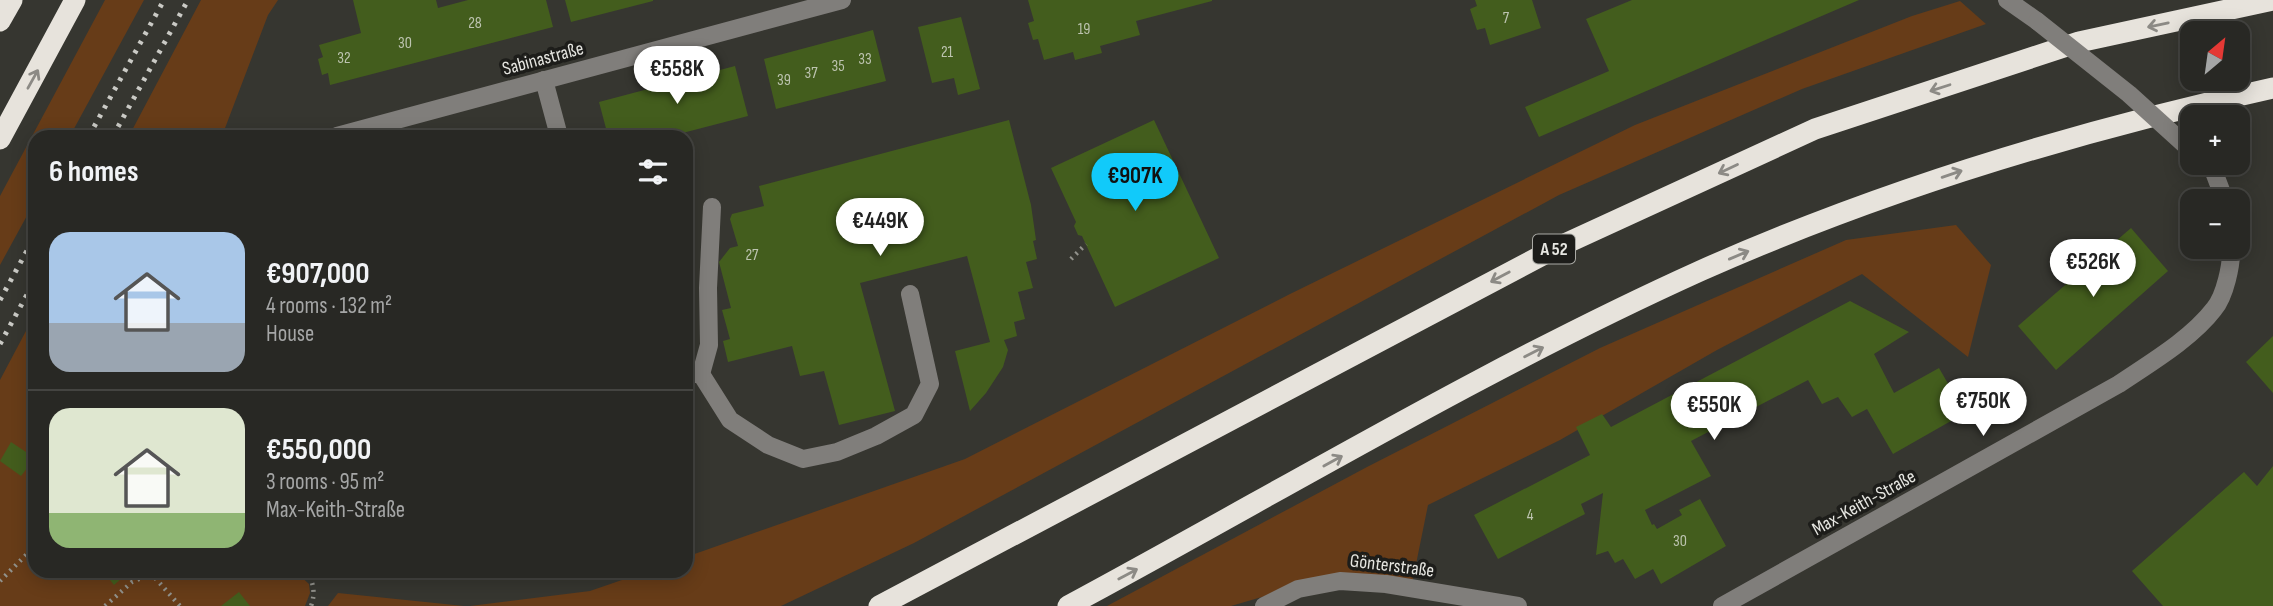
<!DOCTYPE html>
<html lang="en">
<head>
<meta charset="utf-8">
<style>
  :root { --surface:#282824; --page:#30302c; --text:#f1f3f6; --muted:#a5a6a6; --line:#444441; --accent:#11cafa }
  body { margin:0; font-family:"Sofia Sans Condensed",sans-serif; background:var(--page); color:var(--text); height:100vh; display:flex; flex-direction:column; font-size:26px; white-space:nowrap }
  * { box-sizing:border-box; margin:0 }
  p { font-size:23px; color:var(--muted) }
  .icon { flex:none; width:38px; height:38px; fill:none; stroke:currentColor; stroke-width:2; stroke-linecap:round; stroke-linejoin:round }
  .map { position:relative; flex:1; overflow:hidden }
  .drawer { position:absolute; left:28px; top:130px; width:665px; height:448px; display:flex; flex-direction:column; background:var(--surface); border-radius:21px; box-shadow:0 4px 18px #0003,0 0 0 2px var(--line) }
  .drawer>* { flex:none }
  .needle { width:46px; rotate:29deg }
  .tools { position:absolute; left:2180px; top:21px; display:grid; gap:14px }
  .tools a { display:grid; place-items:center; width:70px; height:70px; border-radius:14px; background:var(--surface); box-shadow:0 4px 18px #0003,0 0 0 2px var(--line); font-size:35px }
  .price { position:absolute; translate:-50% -60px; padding:0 16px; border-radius:24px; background:#fff; color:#222; font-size:23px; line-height:46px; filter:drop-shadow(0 2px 4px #0008) }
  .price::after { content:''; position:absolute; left:50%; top:42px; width:21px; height:16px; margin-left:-10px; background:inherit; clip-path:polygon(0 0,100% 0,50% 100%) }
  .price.selected { background:var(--accent); color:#111 }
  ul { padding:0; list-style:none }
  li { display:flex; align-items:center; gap:21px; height:175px; padding:0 21px }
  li+li { border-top:2px solid var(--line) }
  li span { display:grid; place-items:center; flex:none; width:196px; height:140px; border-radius:21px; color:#555 }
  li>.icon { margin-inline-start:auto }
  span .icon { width:84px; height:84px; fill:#fffc; stroke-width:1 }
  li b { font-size:30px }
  h2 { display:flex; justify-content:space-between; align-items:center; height:84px; padding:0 21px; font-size:30px }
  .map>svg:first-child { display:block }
</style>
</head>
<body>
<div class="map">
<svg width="2273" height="606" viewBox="0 0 2273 606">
  <rect width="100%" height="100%" fill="#363630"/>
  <g fill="#673c18">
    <polygon points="105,0 144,0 70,136 35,136 35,201 0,265 0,196"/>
    <polygon points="201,0 278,0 268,15 222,136 129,136"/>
    <polygon points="1960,1 1986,24 1802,89 1559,195 914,543 781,606 470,606 590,591 648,571 686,570 686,557 965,459 1290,294 1635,125 1912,16"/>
    <polygon points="1956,225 1991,265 1968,357 1862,274 1717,350 1560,440 1428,505 1412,584 1296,587 1231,606 1107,606 1367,467 1600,348 1846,240"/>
    <polygon points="35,314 35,570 295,571 309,584 310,593 305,606 0,606 0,380"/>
    <polygon points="338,593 464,606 328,606"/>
  </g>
  <g fill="#435d1d">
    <polygon points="353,0 436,0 438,8 468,0 546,0 553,27 330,85 328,73 322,75 318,59 323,57 319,45 361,33"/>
    <polygon points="565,0 653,0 653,1 571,22"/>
    <polygon points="1028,0 1212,0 1212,1 1136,21 1140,35 1100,46 1102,53 1075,60 1073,52 1044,60 1038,39 1033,40 1028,23 1034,21"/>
    <polygon points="1475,0 1532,0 1541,28 1490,45 1485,28 1477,30 1470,9 1477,6"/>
    <polygon points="1632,0 1859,0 1539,137 1525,107 1609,71 1586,19"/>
    <polygon points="961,17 980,89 958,95 954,78 932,83 918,27"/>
    <polygon points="873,30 886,81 776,109 764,59"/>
    <polygon points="735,66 748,116 671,136 608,136 599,102"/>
    <polygon points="1009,120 1031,205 1036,240 1033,241 1037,259 1026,262 1033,288 1018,292 1025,319 1014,322 1017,336 1004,340 1008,350 1003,367 986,393 970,411 955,351 990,342 967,256 860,283 895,411 839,425 824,371 800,376 792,346 728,362 723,341 730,339 722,310 731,308 719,262 730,248 738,246 730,219 732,214 764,206 759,186"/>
    <polygon points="1154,120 1219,258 1115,307 1082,236 1078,235 1074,226 1076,222 1051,168"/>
    <polygon points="537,128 539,136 507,136 507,135"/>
    <polygon points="2131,228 2168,271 2056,370 2018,326"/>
    <polygon points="1850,301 1909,332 1874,354 1894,393 1939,368 1965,413 1893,454 1867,409 1852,417 1838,397 1822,404 1808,380 1691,441 1711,476 1645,510 1652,525 1654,524 1657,529 1682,515 1679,510 1700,499 1726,546 1661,584 1653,569 1635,579 1623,559 1615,563 1608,551 1596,555 1603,493 1581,504 1585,514 1498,559 1474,515 1590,455 1576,427 1602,414 1611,427"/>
    <polygon points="2273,336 2273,393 2246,362"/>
    <polygon points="11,442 35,458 21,476 0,461"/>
    <polygon points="2273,466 2273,606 2163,606 2132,571 2244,472 2257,486"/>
    <polygon points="102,570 127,570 129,572 114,585"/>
    <polygon points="239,592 250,606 221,606"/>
  </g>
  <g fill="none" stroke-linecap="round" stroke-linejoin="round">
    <g stroke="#91918b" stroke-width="4.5" stroke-dasharray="2 5" stroke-linecap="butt">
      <polyline points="1071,259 1086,244"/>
      <path d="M307,570C313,583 316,592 311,606"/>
      <polyline points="154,571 156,579 180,606"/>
      <polyline points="0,581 35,546"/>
      <polyline points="105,606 132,582 154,573"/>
    </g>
    <g stroke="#807e7b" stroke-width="18">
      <polyline points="2007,0 2037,21"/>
      <polyline points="544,80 559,136"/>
      <polyline points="337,136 842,0"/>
      <polyline points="2205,163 2214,172 2225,201"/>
      <polyline points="686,374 701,374 730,420 768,445 803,459 837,452 876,436 914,415 930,384 910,294"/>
      <polyline points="701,374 709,345 708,288 712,207"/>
      <polyline points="1264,606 1298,589 1340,581 1386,584 1518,606"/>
      <path d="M1722,606L2119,384C2150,363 2191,339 2214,309C2225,296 2232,264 2231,247"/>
    </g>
    <g stroke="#e7e3dc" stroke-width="21">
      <polyline points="0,21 12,0"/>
      <polyline points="0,139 75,0"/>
      <polyline points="879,606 1556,248 1815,129 2079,42 2273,0"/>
      <path d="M1068,606C1278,493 1483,369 1700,271C1884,189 2077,131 2273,88"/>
    </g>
    <g stroke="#cacac5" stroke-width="5" stroke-dasharray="3.5 7" stroke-linecap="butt">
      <polyline points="89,136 164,0"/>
      <polyline points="113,136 188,0"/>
      <polyline points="0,300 35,236"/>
      <polyline points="0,344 35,280"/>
    </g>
    <polyline stroke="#807e7b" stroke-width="18" points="2037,21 2129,94 2193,152"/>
  </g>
  <defs><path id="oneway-shaft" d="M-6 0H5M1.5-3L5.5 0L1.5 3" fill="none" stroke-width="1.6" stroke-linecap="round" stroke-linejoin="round" transform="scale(1.75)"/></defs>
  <g stroke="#8c8a85">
    <use href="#oneway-shaft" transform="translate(2158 25) rotate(168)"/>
    <use href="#oneway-shaft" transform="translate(33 79) rotate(-61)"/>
    <use href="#oneway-shaft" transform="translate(1940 88) rotate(162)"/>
    <use href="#oneway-shaft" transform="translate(1728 169) rotate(155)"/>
    <use href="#oneway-shaft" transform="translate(1952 174) rotate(-19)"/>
    <use href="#oneway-shaft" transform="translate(1739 255) rotate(-23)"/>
    <use href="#oneway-shaft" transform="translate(1500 277) rotate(152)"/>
    <use href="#oneway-shaft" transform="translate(1534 352) rotate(-27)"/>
    <use href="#oneway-shaft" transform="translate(1333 461) rotate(-29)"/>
    <use href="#oneway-shaft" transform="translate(1128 574) rotate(-28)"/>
  </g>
  <g text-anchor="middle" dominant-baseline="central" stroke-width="7" stroke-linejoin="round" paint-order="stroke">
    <g font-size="16" fill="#bdc4b0">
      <text x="1506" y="18">7</text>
      <text x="475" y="23">28</text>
      <text x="1084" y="29">19</text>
      <text x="405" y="43">30</text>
      <text x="947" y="52">21</text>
      <text x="344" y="58">32</text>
      <text x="865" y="59">33</text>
      <text x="838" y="66">35</text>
      <text x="811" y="73">37</text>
      <text x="784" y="80">39</text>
      <text x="752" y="255">27</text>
      <text x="1530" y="515">4</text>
      <text x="1680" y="541">30</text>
    </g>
    <rect fill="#1d1d1a" stroke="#aaaaa5" stroke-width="2" x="1533" y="234.5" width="42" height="29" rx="5"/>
    <g font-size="18" font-weight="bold" fill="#e6e6e1">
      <text x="1554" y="249">A 52</text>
    </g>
    <g font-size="19" fill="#e6e6e1" stroke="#1d1d1a">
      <text transform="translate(543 59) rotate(-15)">Sabinastraße</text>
      <text transform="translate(1864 503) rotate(-29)">Max-Keith-Straße</text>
      <text transform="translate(1392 566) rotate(7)">Gönterstraße</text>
    </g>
  </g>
</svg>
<div class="tools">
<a><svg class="needle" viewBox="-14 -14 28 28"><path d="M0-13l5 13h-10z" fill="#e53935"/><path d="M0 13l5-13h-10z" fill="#a5a6a6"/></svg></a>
<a>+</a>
<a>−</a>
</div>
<b class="price" style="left:677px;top:106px">€558K</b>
<b class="price selected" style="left:1135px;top:213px">€907K</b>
<b class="price" style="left:880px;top:258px">€449K</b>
<b class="price" style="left:2093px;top:299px">€526K</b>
<b class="price" style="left:1983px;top:438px">€750K</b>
<b class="price" style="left:1714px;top:442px">€550K</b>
<section class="drawer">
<h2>6 homes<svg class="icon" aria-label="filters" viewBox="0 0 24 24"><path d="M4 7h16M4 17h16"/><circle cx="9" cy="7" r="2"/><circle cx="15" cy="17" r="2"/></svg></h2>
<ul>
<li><span style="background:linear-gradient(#a9c7e8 65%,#9aa5b1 0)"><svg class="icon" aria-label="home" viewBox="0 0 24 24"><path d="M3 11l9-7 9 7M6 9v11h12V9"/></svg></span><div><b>€907,000</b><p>4 rooms · 132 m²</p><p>House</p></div></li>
<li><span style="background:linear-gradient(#dfe7d0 75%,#8fb573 0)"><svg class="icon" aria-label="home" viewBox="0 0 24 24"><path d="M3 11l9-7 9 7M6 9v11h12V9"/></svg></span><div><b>€550,000</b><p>3 rooms · 95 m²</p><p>Max-Keith-Straße</p></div></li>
</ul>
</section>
</div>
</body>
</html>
